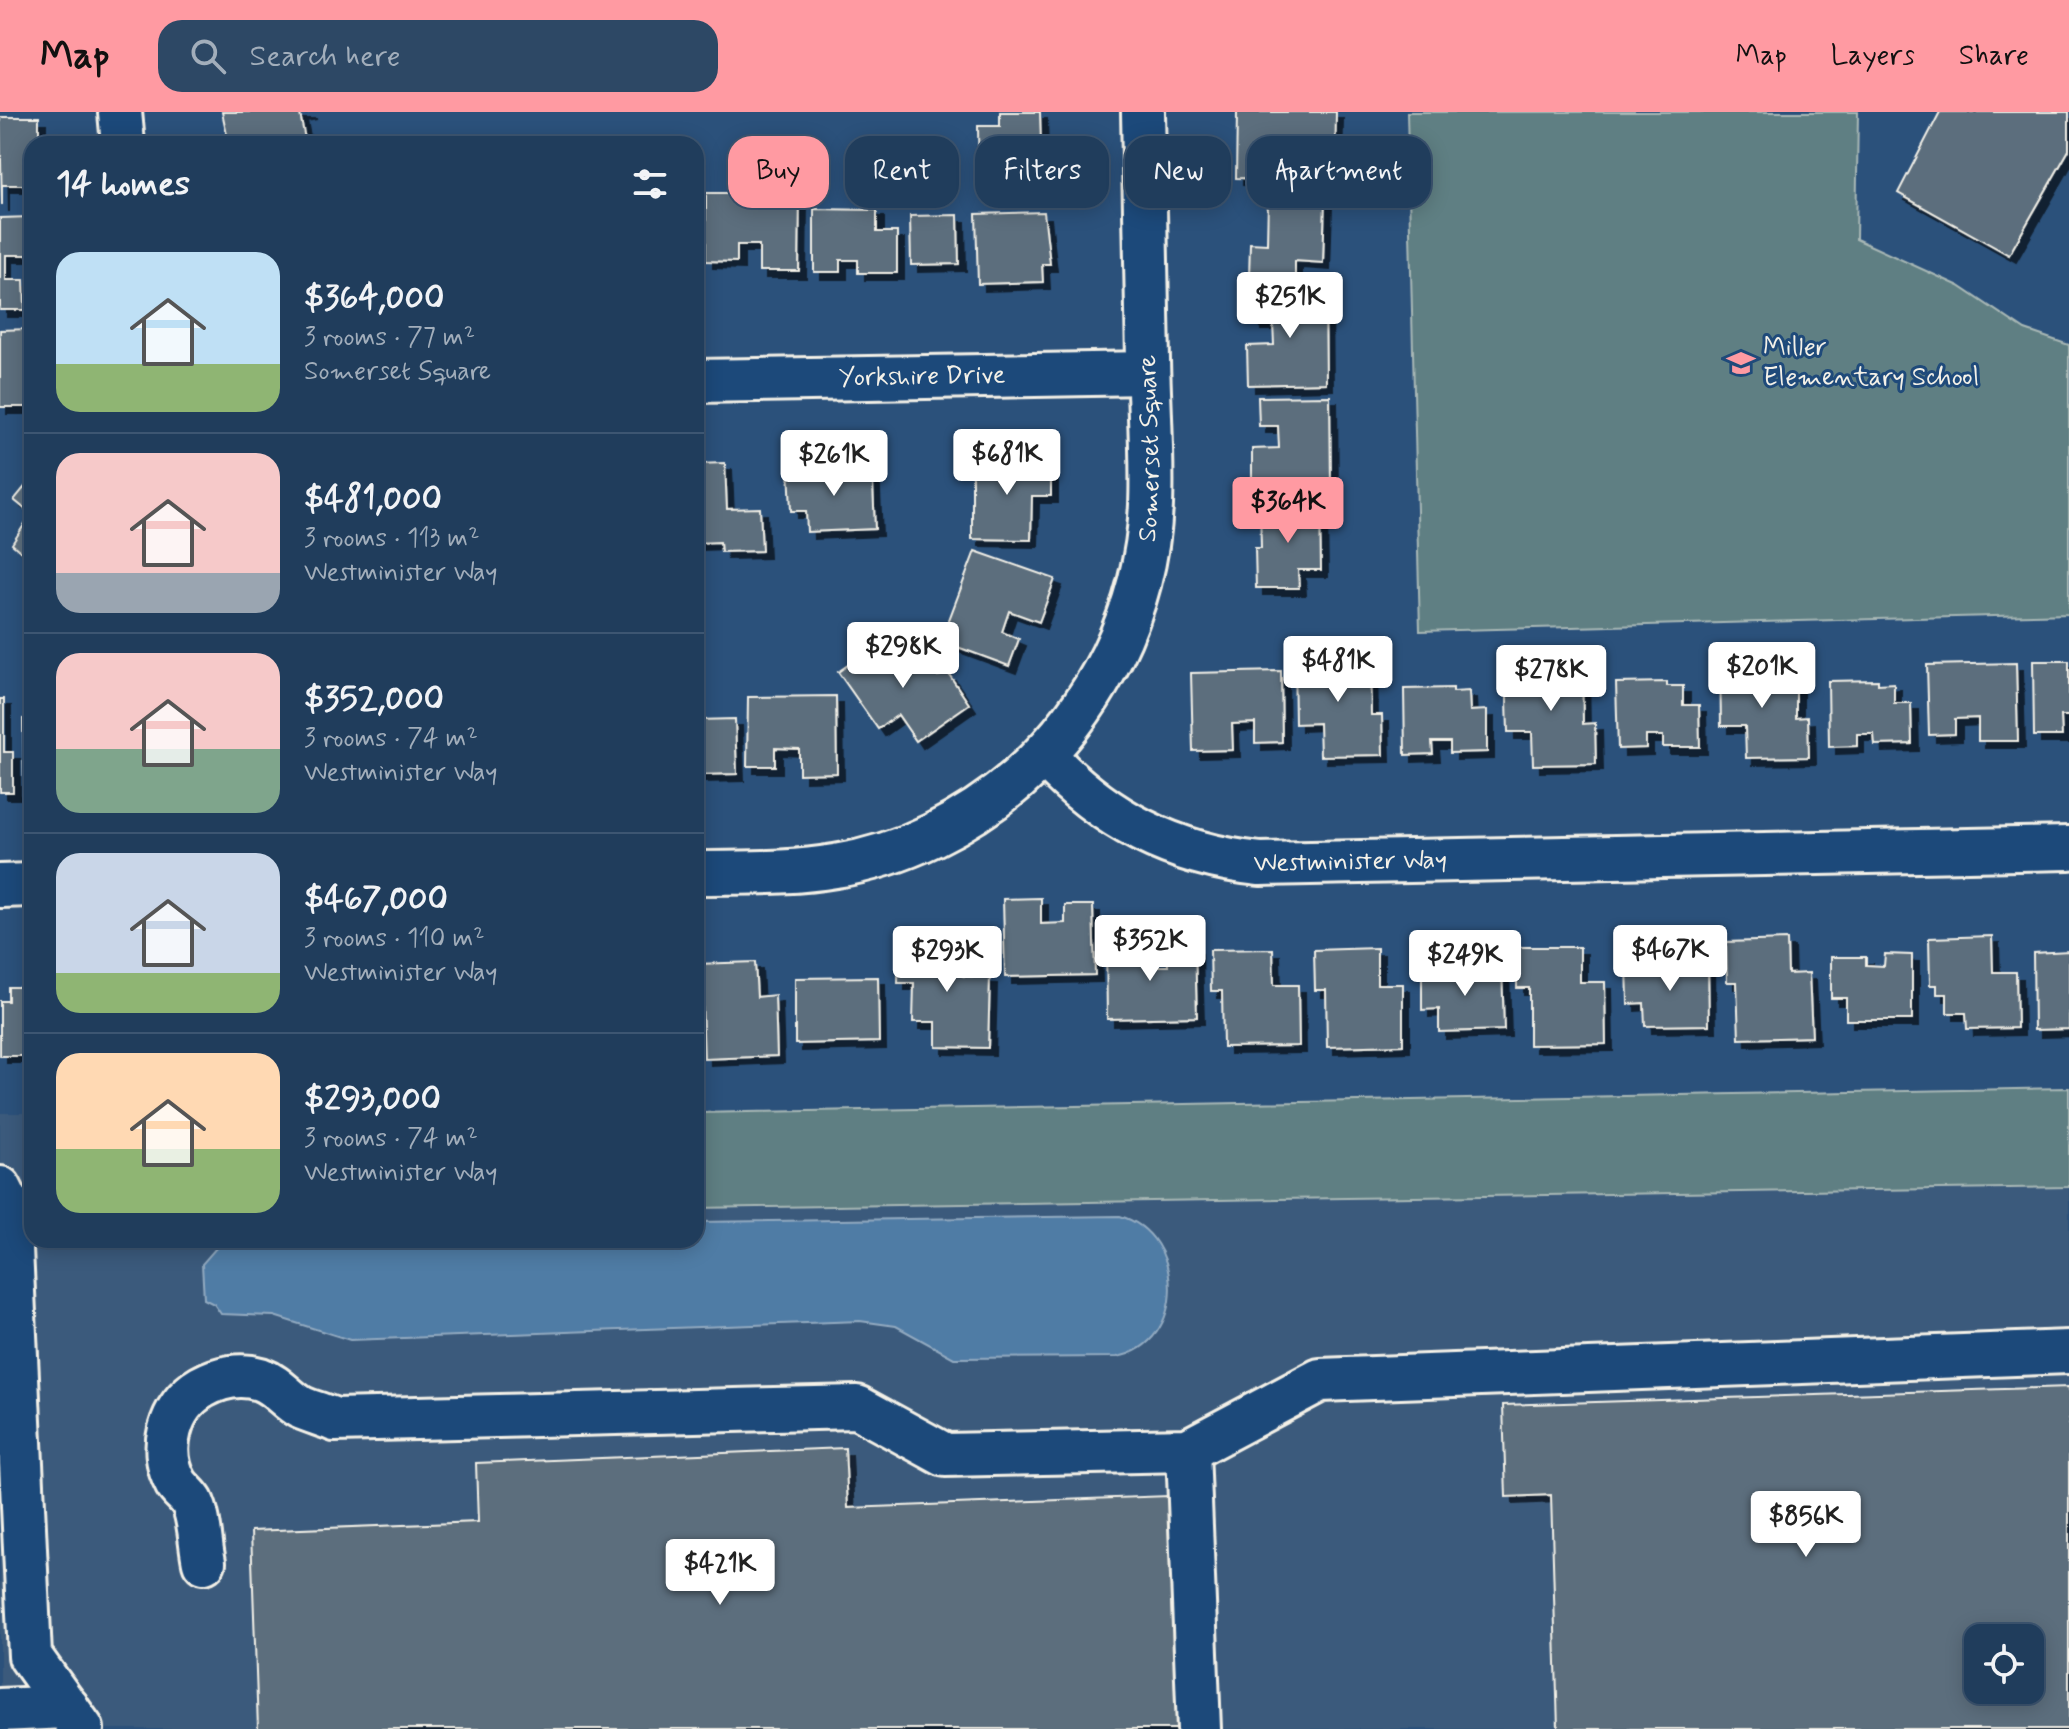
<!DOCTYPE html>
<html lang="en">
<head>
<meta charset="utf-8">
<style>
  :root { --surface:#203d5c; --page:#2d4865; --text:#f1f3f6; --muted:#a2aebb; --line:#3d5672; --accent:#ff9aa2 }
  body { margin:0; font-family:Mynerve,sans-serif; background:var(--page); color:var(--text); height:100vh; display:flex; flex-direction:column; font-size:30px; white-space:nowrap }
  * { box-sizing:border-box; margin:0 }
  p { font-size:26px; color:var(--muted) }
  .icon { flex:none; width:44px; height:44px; fill:none; stroke:currentColor; stroke-width:2; stroke-linecap:round; stroke-linejoin:round }
  .map { position:relative; flex:1; overflow:hidden }
  .sheet { position:absolute; left:24px; top:24px; width:680px; height:1112px; display:flex; flex-direction:column; background:var(--surface); border-radius:24px; box-shadow:0 4px 20px #0003,0 0 0 2px var(--line) }
  .sheet>* { flex:none }
  .banner { position:absolute; left:728px; top:24px; width:760px; height:72px; display:flex; gap:16px }
  .controls { position:absolute; left:1964px; top:1512px; display:grid; gap:16px }
  .controls a { display:grid; place-items:center; width:80px; height:80px; border-radius:16px; background:var(--surface); box-shadow:0 4px 20px #0003,0 0 0 2px var(--line); font-size:40px }
  .price { position:absolute; translate:-50% -68px; padding:0 18px; border-radius:8px; background:#fff; color:#222; font-size:26px; line-height:52px; filter:drop-shadow(0 2px 4px #0008) }
  .price::after { content:''; position:absolute; left:50%; top:48px; width:24px; height:18px; margin-left:-12px; background:inherit; clip-path:polygon(0 0,100% 0,50% 100%) }
  .price.on { background:var(--accent); color:#111 }
  ul { padding:0; list-style:none }
  li { display:flex; align-items:center; gap:24px; height:200px; padding:0 32px }
  li+li { border-top:2px solid var(--line) }
  li span { display:grid; place-items:center; flex:none; width:224px; height:160px; border-radius:24px; color:#555 }
  li>.icon { margin-inline-start:auto }
  span .icon { width:96px; height:96px; fill:#fffc; stroke-width:1 }
  li b { font-size:34px }
  h2 { display:flex; justify-content:space-between; align-items:center; height:96px; padding:0 32px; font-size:34px }
  .pill { padding:0 28px; border-radius:24px; background:var(--surface); box-shadow:0 4px 20px #0003,0 0 0 2px var(--line); font-size:28px; line-height:72px }
  .pill.on { background:var(--accent); color:#111 }
  header { display:flex; align-items:center; gap:48px; box-sizing:border-box; height:112px; padding:0 40px; background:var(--accent); color:#111 }
  header strong { font-size:38px }
  nav { display:flex; gap:44px; margin-inline-start:auto; font-size:28px }
  .search { width:560px; height:72px; background:var(--page); display:flex; align-items:center; gap:20px; box-sizing:border-box; padding:0 28px; border-radius:24px; color:var(--muted); font-size:30px }
  .map>svg:first-child { display:block }
</style>
</head>
<body>
<header>
<strong>Map</strong>
<div class="search"><svg class="icon" aria-label="search" viewBox="0 0 24 24"><circle cx="10" cy="10" r="6"/><path d="M15 15l6 6"/></svg>Search here</div>
<nav><a>Map</a><a>Layers</a><a>Share</a></nav>
</header>
<div class="map">
<svg width="2069" height="1617" viewBox="0 0 2069 1617">
  <defs>
    <filter id="shadow"><feDropShadow dx="7" dy="7" stdDeviation="0" flood-color="#0009"/></filter>
  </defs>
  <rect width="100%" height="100%" fill="#2b517b"/>
  <filter id="ink" filterUnits="userSpaceOnUse"><feTurbulence type="fractalNoise" baseFrequency=".0125" numOctaves="2"/><feDisplacementMap in="SourceGraphic" scale="16" xChannelSelector="R" yChannelSelector="G"/><feConvolveMatrix kernelMatrix="1 2 1 2 8 2 1 2 1" color-interpolation-filters="sRGB"/></filter>
  <g filter="url(#ink)">
    <path fill="#3a5a7c" fill-rule="evenodd" d="M0,1001H32V1128H696V1096L2069,1075V1617H0ZM1978,1526H2030V1578H1978Z"/>
    <g fill="#5e7f83" stroke="#a9b8b6" stroke-width="2">
      <polygon points="1407,0 1858,0 1856,127 1959,174 2025,218 2069,233 2069,502 1420,519"/>
      <polygon points="2069,976 2069,1075 696,1096 696,1001"/>
    </g>
    <path fill="#507ba5" stroke="#92aac0" stroke-width="2" d="M1120,1104C1186,1123 1188,1232 1117,1245L954,1246L896,1214L860,1209L350,1228L274,1204L221,1202L214,1192L204,1187L202,1152L223,1128H696V1110Z"/>
    <g fill="#5c6e7d" stroke="#f4f1e8" stroke-width="2" fill-rule="evenodd" filter="url(#shadow)">
      <polygon points="222,0 310,0 300,2 305,27 283,32 229,32"/>
      <polygon points="1000,0 1040,0 1041,32 1032,32 1032,48 1045,48 1045,79 979,80 978,14 1000,14"/>
      <polygon points="1237,0 1336,0 1335,55 1279,54 1279,67 1236,66"/>
      <polygon points="1940,0 2069,0 2069,38 2009,143 1898,81"/>
      <polygon points="0,5 39,5 39,32 32,32 32,73 2,73 2,93"/>
      <polygon points="706,81 800,81 799,159 759,159 759,133 737,133 737,150 706,149"/>
      <polygon points="1268,86 1325,87 1323,151 1295,149 1295,167 1249,166 1250,131 1267,132"/>
      <polygon points="814,97 877,98 877,120 897,120 897,161 858,161 858,148 840,148 840,160 814,160"/>
      <polygon points="1044,100 1050,152 1042,152 1043,170 978,172 976,102"/>
      <polygon points="958,103 959,152 911,153 910,104"/>
      <polygon points="30,105 30,143 6,143 6,168 24,168 25,198 0,198 0,106"/>
      <polygon points="1325,181 1326,271 1248,273 1247,234 1274,233 1273,211 1254,211 1253,182"/>
      <polygon points="29,217 31,295 0,295 0,218"/>
      <polygon points="1330,284 1331,374 1252,376 1252,337 1279,336 1278,314 1259,314 1258,285"/>
      <polygon points="872,349 875,417 807,420 806,399 791,399 789,355 822,354 823,368 844,367 843,351"/>
      <polygon points="972,349 1051,349 1051,384 1032,384 1031,428 972,427"/>
      <polygon points="725,351 727,397 760,396 762,439 721,440 720,430 696,431 696,352"/>
      <polygon points="32,366 32,449 12,432 31,402 14,388"/>
      <polygon points="1320,393 1321,458 1298,458 1299,476 1256,476 1255,436 1261,436 1260,394"/>
      <polygon points="975,439 1055,467 1039,510 1009,499 1002,520 1019,527 1009,554 941,529"/>
      <polygon points="885,527 901,550 919,538 938,564 948,561 969,592 916,629 898,603 878,617 838,560"/>
      <polygon points="1370,543 1371,603 1382,603 1383,643 1320,644 1319,611 1295,612 1294,545"/>
      <polygon points="1771,546 1771,571 1796,571 1796,606 1808,605 1809,645 1746,646 1745,614 1721,614 1720,547"/>
      <polygon points="2033,549 2069,549 2069,604 2061,604 2062,624 2034,624"/>
      <polygon points="2016,551 2018,629 1978,629 1978,606 1955,607 1955,622 1929,623 1927,553"/>
      <polygon points="1582,552 1583,612 1595,611 1596,652 1533,653 1532,620 1508,620 1506,554"/>
      <polygon points="1281,559 1282,630 1255,631 1255,611 1232,612 1233,638 1193,639 1191,561"/>
      <polygon points="1878,568 1878,572 1894,571 1894,591 1911,591 1912,632 1875,633 1874,622 1857,622 1857,634 1829,635 1828,569"/>
      <polygon points="1667,570 1667,574 1683,574 1683,593 1699,593 1700,635 1663,635 1663,624 1646,624 1646,636 1618,637 1616,571"/>
      <polygon points="1453,576 1453,580 1469,579 1470,599 1487,598 1487,640 1450,641 1450,630 1432,630 1433,642 1405,643 1404,577"/>
      <polygon points="836,584 837,661 799,662 799,637 775,636 775,654 747,654 748,585"/>
      <polygon points="0,587 4,587 4,640 13,640 13,680 0,680"/>
      <polygon points="32,606 32,674 24,674 23,607"/>
      <polygon points="735,607 737,662 696,663 696,608"/>
      <polygon points="1041,786 1041,812 1065,811 1065,793 1093,793 1095,863 1005,865 1003,787"/>
      <polygon points="1992,824 1993,860 2016,860 2017,916 1967,917 1966,901 1947,901 1947,882 1937,882 1937,873 1930,873 1929,826"/>
      <polygon points="1787,828 1788,862 1809,861 1812,925 1739,927 1737,870 1727,870 1726,830"/>
      <polygon points="1106,829 1143,829 1143,854 1168,854 1167,836 1195,835 1197,905 1107,907"/>
      <polygon points="899,832 964,833 963,864 990,865 988,936 936,935 936,910 913,910 914,871 898,871"/>
      <polygon points="1517,835 1580,835 1580,870 1605,870 1606,932 1529,933 1529,876 1517,876"/>
      <polygon points="1377,836 1377,872 1403,872 1403,933 1327,935 1326,878 1315,878 1314,838"/>
      <polygon points="1273,837 1274,873 1298,873 1299,934 1223,935 1222,879 1211,879 1210,838"/>
      <polygon points="2069,839 2069,917 2034,918 2033,841"/>
      <polygon points="1885,842 1912,843 1912,908 1846,908 1846,886 1831,886 1831,845 1866,845 1866,853 1884,854"/>
      <polygon points="1682,848 1708,848 1709,913 1645,914 1644,891 1628,892 1627,849 1660,849 1661,858 1683,857"/>
      <polygon points="755,850 757,885 775,883 777,944 704,947 702,889 696,890 696,852"/>
      <polygon points="1477,854 1502,854 1504,918 1439,920 1439,897 1422,898 1422,855 1455,855 1455,863 1477,863"/>
      <polygon points="878,865 879,930 795,932 795,866"/>
      <polygon points="8,875 32,875 32,944 0,944 0,889 8,889"/>
      <path d="M2069,1275V1617H1558L1551,1383L1506,1385L1503,1293ZM1978,1526H2030V1578H1978Z"/>
      <polygon points="845,1336 848,1396 1169,1384 1178,1617 258,1617 251,1419 478,1410 476,1351"/>
    </g>
    <g fill="none" stroke-linecap="round" stroke-linejoin="round">
      <defs>
        <g id="minor">
          <polyline points="120,0 123,32"/>
          <path id="s1" d="M696,269L1148,261"/>
          <path id="s2" d="M1044,643C1104,708 1173,743 1260,752L2069,736"/>
          <path id="s3" d="M696,761C742,760 789,762 835,754C902,744 967,711 1018,667C1097,597 1146,499 1151,393C1153,345 1149,296 1148,248C1146,165 1145,83 1143,0"/>
          <polyline points="0,774 32,773"/>
          <polyline points="0,1076 9,1094 30,1544 82,1617"/>
          <polyline points="1188,1338 1199,1617"/>
          <path d="M204,1450C200,1433 200,1406 192,1390C188,1383 180,1378 176,1371C158,1338 169,1294 202,1275C220,1265 241,1261 260,1267C277,1273 286,1287 300,1295C311,1300 323,1303 335,1308L857,1295L945,1343L1188,1338L1320,1268L2069,1240"/>
          <polyline points="0,1598 67,1595"/>
        </g>
      </defs>
      <use href="#minor" stroke="#f4f1e8" stroke-width="48"/>
      <use href="#minor" stroke="#1f4a7a" stroke-width="42"/>
    </g>
  </g>
  <defs>
    <symbol id="school-bare" viewBox="-9 -9 18 18"><path d="M0-5L7-2L0 1L-7-2ZM-4 1L0 2.5L4 1V4Q0 6-4 4Z" fill="#ff9aa2" stroke="#1f4a7a" stroke-width="2.5" paint-order="stroke"/></symbol>
  </defs>
  <g fill-rule="evenodd">
    <use href="#school-bare" x="1721" y="231" width="40" height="40"/>
  </g>
  <g text-anchor="middle" dominant-baseline="central" stroke-width="6" stroke-linejoin="round" paint-order="stroke">
    <g font-size="26" fill="#f4f1e8" stroke="#1f4a7a" text-anchor="start">
      <text x="1763" y="236">Miller<tspan x="1763" dy="30">Elementary School</tspan></text>
    </g>
    <g font-size="26" fill="#f4f1e8" stroke="#1f4a7a">
      <text stroke="none"><textPath href="#s1" startOffset="226">Yorkshire Drive</textPath></text>
      <text stroke="none"><textPath href="#s3" startOffset="714">Somerset Square</textPath></text>
      <text stroke="none"><textPath href="#s2" startOffset="338">Westminister Way</textPath></text>
    </g>
  </g>
</svg>
<div class="controls">
<a><svg class="icon" aria-label="locate" viewBox="0 0 24 24"><circle cx="12" cy="12" r="6"/><path d="M12 2v4M12 18v4M2 12h4M18 12h4"/></svg></a>
</div>
<b class="price" style="left:1290px;top:228px">$251K</b>
<b class="price" style="left:1007px;top:385px">$681K</b>
<b class="price" style="left:834px;top:386px">$261K</b>
<b class="price on" style="left:1288px;top:433px">$364K</b>
<b class="price" style="left:903px;top:578px">$298K</b>
<b class="price" style="left:1338px;top:592px">$481K</b>
<b class="price" style="left:1762px;top:598px">$201K</b>
<b class="price" style="left:1551px;top:601px">$278K</b>
<b class="price" style="left:1150px;top:871px">$352K</b>
<b class="price" style="left:1670px;top:881px">$467K</b>
<b class="price" style="left:947px;top:882px">$293K</b>
<b class="price" style="left:1465px;top:886px">$249K</b>
<b class="price" style="left:1806px;top:1447px">$856K</b>
<b class="price" style="left:720px;top:1495px">$421K</b>
<div class="banner">
<a class="pill on">Buy</a>
<a class="pill">Rent</a>
<a class="pill">Filters</a>
<a class="pill">New</a>
<a class="pill">Apartment</a>
</div>
<section class="sheet">
<h2>14 homes<svg class="icon" aria-label="filters" viewBox="0 0 24 24"><path d="M4 7h16M4 17h16"/><circle cx="9" cy="7" r="2"/><circle cx="15" cy="17" r="2"/></svg></h2>
<ul>
<li><span style="background:linear-gradient(#bfe0f5 70%,#8fb573 0)"><svg class="icon" aria-label="home" viewBox="0 0 24 24"><path d="M3 11l9-7 9 7M6 9v11h12V9"/></svg></span><div><b>$364,000</b><p>3 rooms · 77 m²</p><p>Somerset Square</p></div></li>
<li><span style="background:linear-gradient(#f6c9c9 75%,#9aa5b1 0)"><svg class="icon" aria-label="home" viewBox="0 0 24 24"><path d="M3 11l9-7 9 7M6 9v11h12V9"/></svg></span><div><b>$481,000</b><p>3 rooms · 113 m²</p><p>Westminister Way</p></div></li>
<li><span style="background:linear-gradient(#f6c9c9 60%,#7fa58c 0)"><svg class="icon" aria-label="home" viewBox="0 0 24 24"><path d="M3 11l9-7 9 7M6 9v11h12V9"/></svg></span><div><b>$352,000</b><p>3 rooms · 74 m²</p><p>Westminister Way</p></div></li>
<li><span style="background:linear-gradient(#c9d6e8 75%,#8fb573 0)"><svg class="icon" aria-label="home" viewBox="0 0 24 24"><path d="M3 11l9-7 9 7M6 9v11h12V9"/></svg></span><div><b>$467,000</b><p>3 rooms · 110 m²</p><p>Westminister Way</p></div></li>
<li><span style="background:linear-gradient(#ffd9b3 60%,#8fb573 0)"><svg class="icon" aria-label="home" viewBox="0 0 24 24"><path d="M3 11l9-7 9 7M6 9v11h12V9"/></svg></span><div><b>$293,000</b><p>3 rooms · 74 m²</p><p>Westminister Way</p></div></li>
</ul>
</section>
</div>
</body>
</html>
